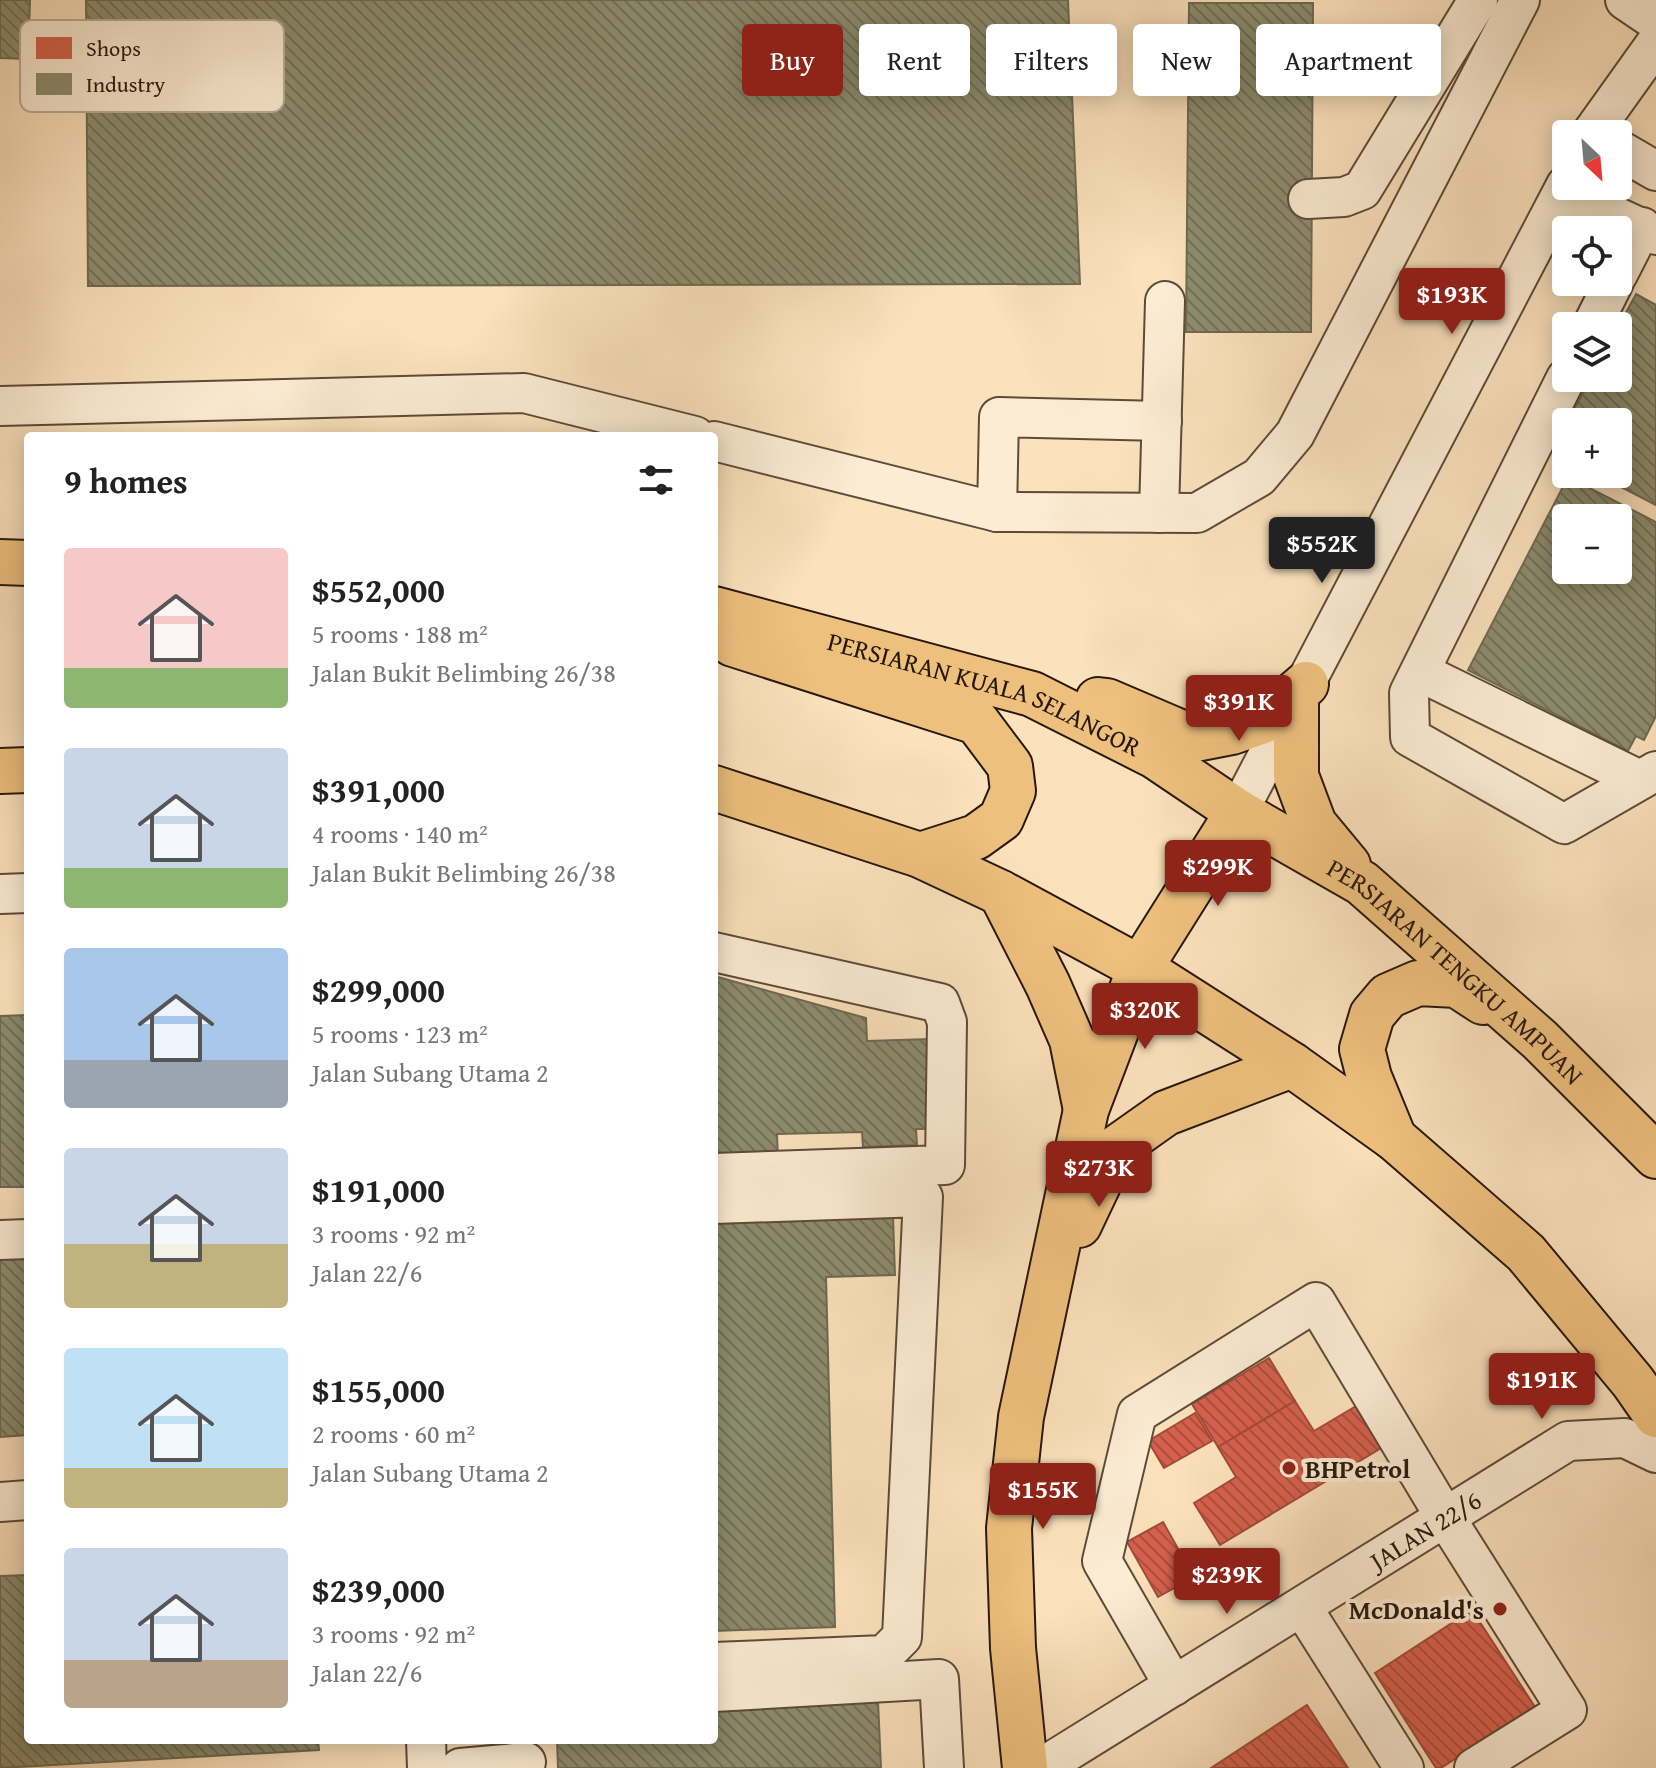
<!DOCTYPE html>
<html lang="en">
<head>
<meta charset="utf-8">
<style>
  :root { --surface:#fff; --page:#f2f2f2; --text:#222; --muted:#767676; --accent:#8f2418 }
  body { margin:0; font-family:"Gentium Book Plus",serif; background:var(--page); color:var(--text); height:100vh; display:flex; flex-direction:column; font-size:30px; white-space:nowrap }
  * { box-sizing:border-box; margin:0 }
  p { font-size:26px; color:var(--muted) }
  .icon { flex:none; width:44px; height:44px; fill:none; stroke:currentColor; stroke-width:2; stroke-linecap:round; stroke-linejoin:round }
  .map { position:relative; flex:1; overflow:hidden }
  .sheet { position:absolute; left:24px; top:432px; width:694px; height:1312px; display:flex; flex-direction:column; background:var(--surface); border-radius:8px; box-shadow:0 4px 20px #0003 }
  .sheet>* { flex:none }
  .guide { position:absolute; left:742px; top:24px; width:760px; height:72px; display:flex; gap:16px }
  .needle { width:52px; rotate:154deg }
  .fabs { position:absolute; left:1552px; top:120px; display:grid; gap:16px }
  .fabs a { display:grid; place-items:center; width:80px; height:80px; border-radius:8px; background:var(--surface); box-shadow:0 4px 20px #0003; font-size:40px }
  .price { position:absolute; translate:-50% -68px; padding:0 18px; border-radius:8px; background:var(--accent); color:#fff; font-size:26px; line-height:52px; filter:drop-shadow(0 2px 4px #0008) }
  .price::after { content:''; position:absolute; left:50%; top:48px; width:24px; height:18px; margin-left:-12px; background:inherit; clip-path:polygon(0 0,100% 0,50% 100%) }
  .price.active { background:#222; color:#fff }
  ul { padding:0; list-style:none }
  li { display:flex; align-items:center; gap:24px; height:200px; padding:0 40px }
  li span { display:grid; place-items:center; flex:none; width:224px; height:160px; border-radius:8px; color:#555 }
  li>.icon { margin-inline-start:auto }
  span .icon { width:96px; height:96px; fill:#fffc; stroke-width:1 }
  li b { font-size:34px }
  h2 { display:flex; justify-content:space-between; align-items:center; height:96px; padding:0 40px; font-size:34px }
  .pill { padding:0 28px; border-radius:8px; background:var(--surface); box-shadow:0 4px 20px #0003; font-size:28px; line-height:72px }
  .pill.active { background:var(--accent); color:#fff }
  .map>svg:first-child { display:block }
</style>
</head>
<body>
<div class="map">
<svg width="1656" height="1768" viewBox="0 0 1656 1768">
  <defs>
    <pattern id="shops-back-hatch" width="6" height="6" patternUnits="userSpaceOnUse" patternTransform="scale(2)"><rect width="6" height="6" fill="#d6604d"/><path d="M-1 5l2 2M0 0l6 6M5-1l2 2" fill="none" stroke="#ae4e3e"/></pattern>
    <pattern id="industry-back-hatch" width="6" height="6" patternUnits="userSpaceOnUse" patternTransform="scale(2)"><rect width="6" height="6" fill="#8c8c6e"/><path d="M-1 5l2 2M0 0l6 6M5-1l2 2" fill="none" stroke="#727159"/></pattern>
  </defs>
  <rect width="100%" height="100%" fill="#fbe1bc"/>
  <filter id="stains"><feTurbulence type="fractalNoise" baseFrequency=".0025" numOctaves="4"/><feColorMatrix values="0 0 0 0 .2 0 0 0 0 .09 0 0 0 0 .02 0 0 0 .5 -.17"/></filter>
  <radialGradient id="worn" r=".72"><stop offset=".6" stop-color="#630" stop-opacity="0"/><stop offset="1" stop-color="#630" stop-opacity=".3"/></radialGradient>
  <g fill="url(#shops-back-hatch)" stroke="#a24a3a" stroke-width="2">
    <polygon points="1269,1358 1295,1401 1218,1447 1192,1404"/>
    <polygon points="1383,1390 1408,1432 1220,1545 1194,1503 1236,1477 1218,1447 1295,1401 1314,1431"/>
    <polygon points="1195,1413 1212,1441 1164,1468 1148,1441"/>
    <polygon points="1163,1522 1194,1577 1158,1597 1127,1542"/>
    <polygon points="1472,1610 1535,1707 1441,1768 1436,1768 1375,1673"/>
    <polygon points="1307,1705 1348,1768 1211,1768"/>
  </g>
  <g fill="url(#industry-back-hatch)" stroke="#6e6951" stroke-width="2" fill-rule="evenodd">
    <polygon points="0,0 30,0 28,59 0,58"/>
    <polygon points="86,0 1068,0 1080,284 88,286"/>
    <polygon points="1189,3 1313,3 1311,332 1186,332"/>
    <polygon points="1636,294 1656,305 1656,505 1596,474 1618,474 1618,422 1567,422 1591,378 1618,378 1618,327"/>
    <polygon points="1566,425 1566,458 1552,451"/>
    <path d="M1568,477L1656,522V716L1644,740L1636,736L1628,751L1468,670ZM1566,518H1618V570H1566Z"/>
    <polygon points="714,976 866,1018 867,1041 930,1039 933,1129 916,1129 917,1145 863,1147 862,1132 777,1134 778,1158 714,1161"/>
    <polygon points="28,1015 28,1187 0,1187 0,1016"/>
    <polygon points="893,1217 895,1275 826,1277 835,1627 714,1631 714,1222"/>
    <polygon points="28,1254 28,1435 0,1437 0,1256"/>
    <polygon points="28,1575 28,1740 318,1740 319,1750 0,1768 0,1576"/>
    <polygon points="878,1701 881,1768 558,1768 557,1740 714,1740 714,1708"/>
  </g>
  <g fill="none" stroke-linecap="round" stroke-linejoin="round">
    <defs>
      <g id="minor">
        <polyline points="1625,0 1656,21"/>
        <polyline points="1591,134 1656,43"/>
        <polyline points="1618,149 1656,171"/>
        <polyline points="1563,192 1656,235"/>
        <polyline points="1308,199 1344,197 1362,190 1478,0"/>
        <polyline points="1618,274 1642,227"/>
        <polyline points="1592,326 1614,282"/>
        <polyline points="1566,378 1409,693 1410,737 1564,824 1656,771"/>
        <polyline points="0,406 524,393 695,436"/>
        <polyline points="714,441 997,512 1197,513 1259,477 1295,434 1520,0"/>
        <polyline points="997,512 999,417 1162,421"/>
        <polyline points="1159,513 1165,301"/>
        <polyline points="1420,672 1640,780"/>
        <polyline points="1238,812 1566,185"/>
        <polyline points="0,894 28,893"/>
        <polyline points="714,952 940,1003 947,1022 945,1165 714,1173"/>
        <polyline points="714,1204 923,1197 902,1637 884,1655 714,1662"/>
        <polyline points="0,1240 28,1239"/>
        <polyline points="0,1502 28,1500"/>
        <polyline points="1302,1607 1404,1768"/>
        <polyline points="1174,1686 1102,1561 1137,1414 1316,1302 1445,1517 1567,1710 1474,1768"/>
        <polyline points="714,1692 939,1679 944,1768"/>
        <polyline points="426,1740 427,1768"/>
        <polyline points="460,1768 526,1762"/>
        <path id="s1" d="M1041,1768L1568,1441L1625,1438L1656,1453"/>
      </g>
      <g id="major">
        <polyline points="0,562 28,563"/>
        <path id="s2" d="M714,609L1032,694L1155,756L1238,812L1362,883L1540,1040L1656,1156"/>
        <polyline points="716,633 733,644 977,722 1010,766 1013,791 1001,819 976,837 920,855"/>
        <polyline points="1098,700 1107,701 1196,739 1232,732 1263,721 1306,684"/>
        <polyline points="1296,704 1296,776 1314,824 1348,865"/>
        <polyline points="0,771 28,770"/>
        <polyline points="714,788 920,855 1001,893 1140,968 1292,1065 1394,1138 1526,1253 1633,1382 1656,1415"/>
        <polyline points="1001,893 1048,985 1072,1040 1086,1110"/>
        <polyline points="1394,1138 1369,1077 1362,1049 1372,1015 1388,996 1418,983 1457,985 1483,1002"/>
        <polyline points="1079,1225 1115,1149 1166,1113 1292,1065"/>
        <polyline points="1025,1768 1013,1648 1009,1528 1021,1417 1086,1110 1140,968 1238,812"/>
      </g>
    </defs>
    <use href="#minor" stroke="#5d4a38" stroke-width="42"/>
    <use href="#major" stroke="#28180c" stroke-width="48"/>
    <use href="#minor" stroke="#fcecd3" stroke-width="38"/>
    <use href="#major" stroke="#eec07e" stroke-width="44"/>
  </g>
  <g fill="#8f2418" stroke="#fcecd3" stroke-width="3">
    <circle cx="1289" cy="1468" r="8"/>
    <circle cx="1500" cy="1609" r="8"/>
  </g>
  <g text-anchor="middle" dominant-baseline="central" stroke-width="8" stroke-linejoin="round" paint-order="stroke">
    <g font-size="26" fill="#28180c" stroke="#fcecd3">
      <text stroke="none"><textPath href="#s2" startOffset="284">PERSIARAN KUALA SELANGOR</textPath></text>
      <text stroke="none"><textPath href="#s2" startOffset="838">PERSIARAN TENGKU AMPUAN</textPath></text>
      <text stroke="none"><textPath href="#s1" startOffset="452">JALAN 22/6</textPath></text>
    </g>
    <g font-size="26" font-weight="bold" fill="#28180c" stroke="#fcecd3" text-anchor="start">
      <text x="1305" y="1468">BHPetrol</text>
      <text x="1484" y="1609" text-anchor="end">McDonald's</text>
    </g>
  </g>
  <rect x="20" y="20" width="264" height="92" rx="12" fill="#fcecd3" stroke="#bcac97" stroke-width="2"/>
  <rect x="36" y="37" width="36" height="22" fill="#d6604d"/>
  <rect x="36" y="73" width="36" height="22" fill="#8c8c6e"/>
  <g font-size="22" fill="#28180c">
    <text x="86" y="56">Shops</text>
    <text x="86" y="92">Industry</text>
  </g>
  <rect width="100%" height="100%" filter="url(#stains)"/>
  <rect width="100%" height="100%" fill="url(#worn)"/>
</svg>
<div class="fabs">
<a><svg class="needle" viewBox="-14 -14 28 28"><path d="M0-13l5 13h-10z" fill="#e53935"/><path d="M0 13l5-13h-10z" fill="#767676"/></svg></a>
<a><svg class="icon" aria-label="locate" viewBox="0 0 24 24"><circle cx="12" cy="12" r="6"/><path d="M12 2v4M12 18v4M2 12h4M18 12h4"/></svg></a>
<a><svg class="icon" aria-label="layers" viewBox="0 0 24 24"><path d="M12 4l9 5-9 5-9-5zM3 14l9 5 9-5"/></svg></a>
<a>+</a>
<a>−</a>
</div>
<b class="price" style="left:1452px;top:336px">$193K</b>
<b class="price active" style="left:1322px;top:585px">$552K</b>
<b class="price" style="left:1239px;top:743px">$391K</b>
<b class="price" style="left:1218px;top:908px">$299K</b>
<b class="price" style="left:1145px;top:1051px">$320K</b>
<b class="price" style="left:1099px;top:1209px">$273K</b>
<b class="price" style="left:1542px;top:1421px">$191K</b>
<b class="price" style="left:1043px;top:1531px">$155K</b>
<b class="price" style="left:1227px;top:1616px">$239K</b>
<div class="guide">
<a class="pill active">Buy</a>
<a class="pill">Rent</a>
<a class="pill">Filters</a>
<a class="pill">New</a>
<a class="pill">Apartment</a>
</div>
<section class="sheet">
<h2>9 homes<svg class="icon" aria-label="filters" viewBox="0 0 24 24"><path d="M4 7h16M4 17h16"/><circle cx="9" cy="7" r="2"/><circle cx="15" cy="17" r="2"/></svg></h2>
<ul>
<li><span style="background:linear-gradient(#f6c9c9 75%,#8fb573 0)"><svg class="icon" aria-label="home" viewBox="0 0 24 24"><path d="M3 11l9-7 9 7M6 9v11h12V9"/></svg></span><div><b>$552,000</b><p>5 rooms · 188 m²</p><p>Jalan Bukit Belimbing 26/38</p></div></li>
<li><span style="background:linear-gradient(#c9d6e8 75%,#8fb573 0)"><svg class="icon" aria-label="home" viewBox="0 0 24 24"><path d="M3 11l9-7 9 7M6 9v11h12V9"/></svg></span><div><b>$391,000</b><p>4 rooms · 140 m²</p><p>Jalan Bukit Belimbing 26/38</p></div></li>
<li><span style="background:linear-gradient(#a9c7e8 70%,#9aa5b1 0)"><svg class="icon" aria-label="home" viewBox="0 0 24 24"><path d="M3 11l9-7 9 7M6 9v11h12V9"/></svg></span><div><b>$299,000</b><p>5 rooms · 123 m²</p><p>Jalan Subang Utama 2</p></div></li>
<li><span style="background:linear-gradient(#c9d6e8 60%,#c2b280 0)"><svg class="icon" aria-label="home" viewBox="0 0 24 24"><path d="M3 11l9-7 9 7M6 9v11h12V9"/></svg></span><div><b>$191,000</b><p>3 rooms · 92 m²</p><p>Jalan 22/6</p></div></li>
<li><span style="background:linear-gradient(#bfe0f5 75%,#c2b280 0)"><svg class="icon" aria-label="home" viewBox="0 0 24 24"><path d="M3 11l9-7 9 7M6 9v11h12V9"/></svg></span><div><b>$155,000</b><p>2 rooms · 60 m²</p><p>Jalan Subang Utama 2</p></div></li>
<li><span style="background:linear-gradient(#c9d6e8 70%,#b9a48a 0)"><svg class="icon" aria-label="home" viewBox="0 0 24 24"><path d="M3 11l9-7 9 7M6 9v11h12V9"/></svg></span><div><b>$239,000</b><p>3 rooms · 92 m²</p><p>Jalan 22/6</p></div></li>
</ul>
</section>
</div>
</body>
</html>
